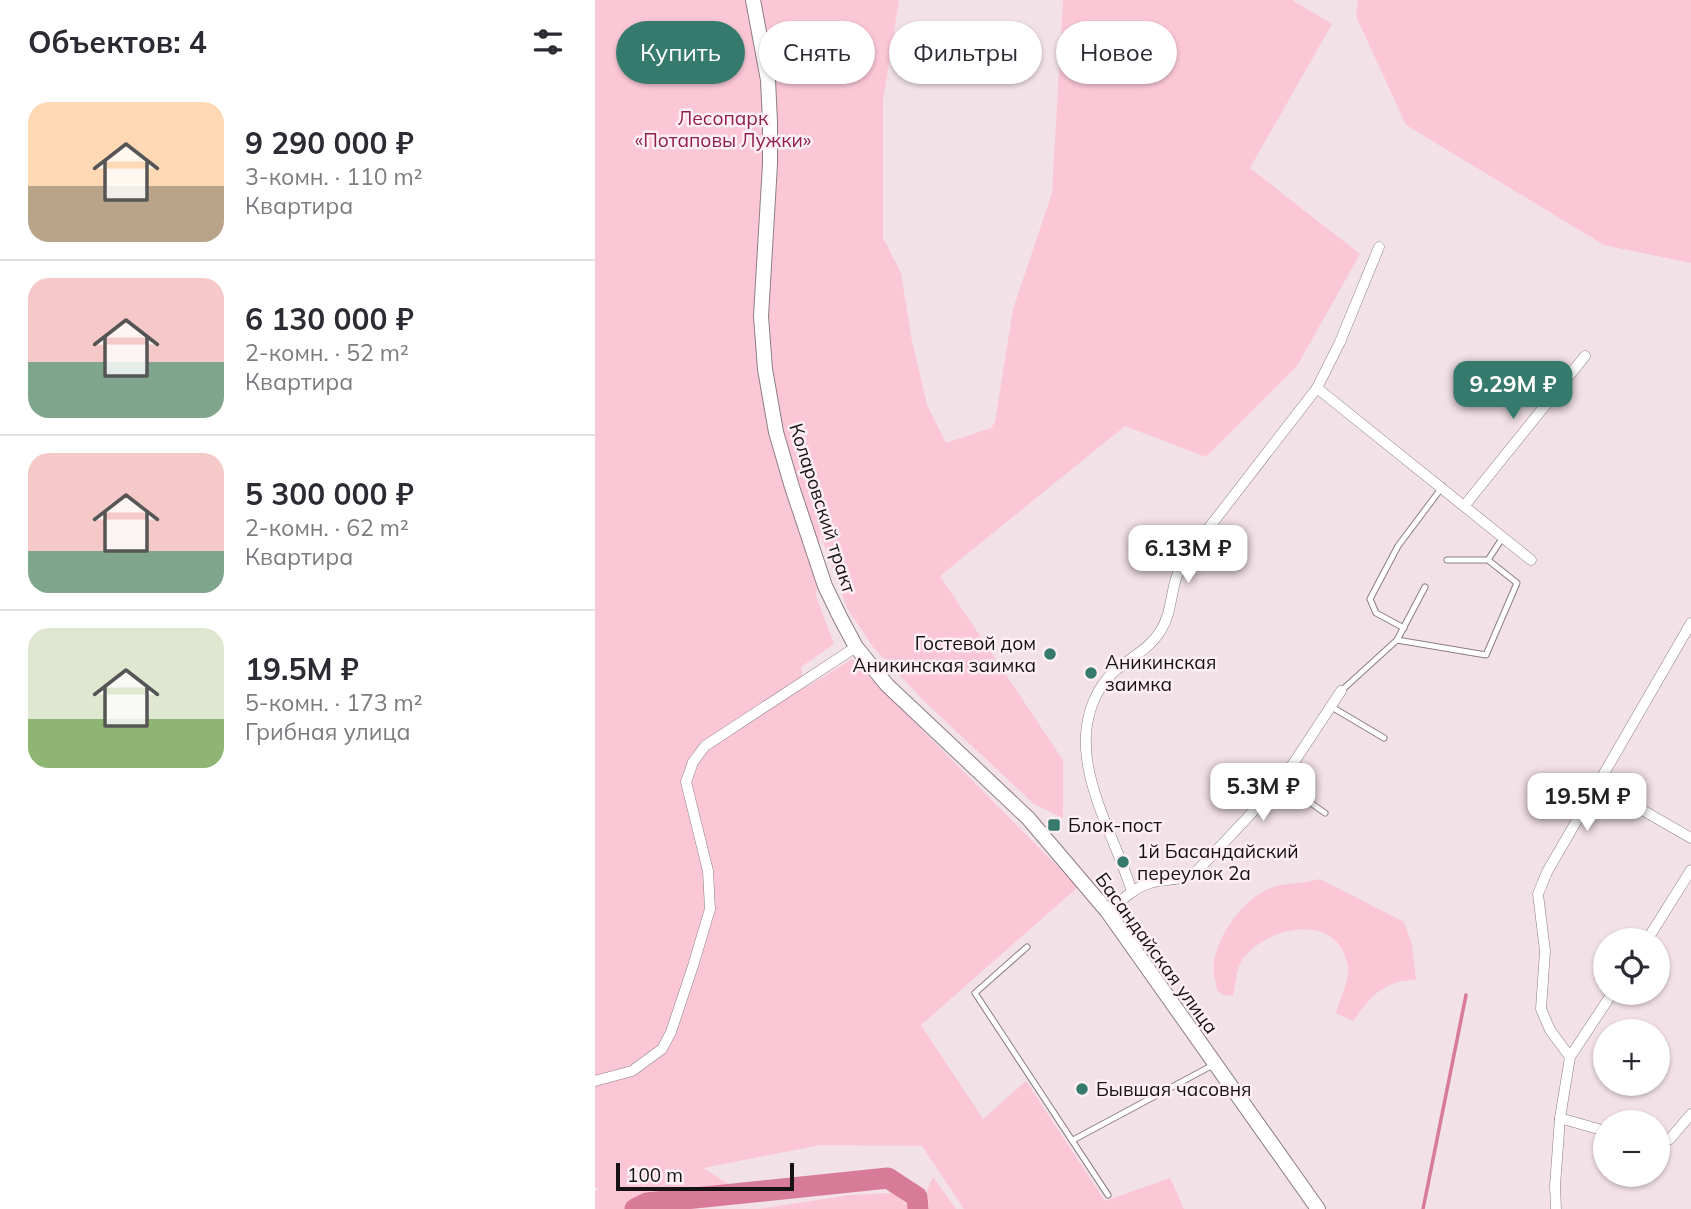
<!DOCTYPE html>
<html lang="ru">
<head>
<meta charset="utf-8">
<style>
  :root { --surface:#fff; --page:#f2f2f3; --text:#2b2b33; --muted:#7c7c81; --line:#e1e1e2; --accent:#367a6e }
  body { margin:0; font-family:Mulish,sans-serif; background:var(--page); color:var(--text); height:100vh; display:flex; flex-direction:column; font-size:26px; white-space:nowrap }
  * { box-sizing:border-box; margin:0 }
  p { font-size:23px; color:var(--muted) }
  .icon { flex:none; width:38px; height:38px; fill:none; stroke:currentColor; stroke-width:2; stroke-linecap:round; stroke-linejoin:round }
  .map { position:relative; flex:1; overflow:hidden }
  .drawer { display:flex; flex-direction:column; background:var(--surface); width:595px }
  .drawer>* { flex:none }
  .top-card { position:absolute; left:21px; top:21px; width:665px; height:63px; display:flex; gap:14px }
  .fabs { position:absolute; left:998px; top:928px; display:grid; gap:14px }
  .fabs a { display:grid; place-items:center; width:77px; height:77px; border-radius:50%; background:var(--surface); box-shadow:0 2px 5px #0004; font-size:35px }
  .scale { position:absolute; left:21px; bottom:18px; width:178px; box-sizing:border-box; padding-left:7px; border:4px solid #171213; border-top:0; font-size:19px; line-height:24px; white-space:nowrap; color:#171213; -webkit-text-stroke:5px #fdeff3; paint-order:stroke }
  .price { position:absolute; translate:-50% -60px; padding:0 16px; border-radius:14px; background:#fff; color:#222; font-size:23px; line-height:46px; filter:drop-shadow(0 2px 4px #0008) }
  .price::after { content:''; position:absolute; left:50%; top:42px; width:21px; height:16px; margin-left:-10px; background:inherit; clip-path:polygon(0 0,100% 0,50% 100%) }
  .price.current { background:var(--accent); color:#fff }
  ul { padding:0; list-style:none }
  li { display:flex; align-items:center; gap:21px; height:175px; padding:0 28px }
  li+li { border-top:2px solid var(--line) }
  li span { display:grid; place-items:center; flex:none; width:196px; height:140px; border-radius:21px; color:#555 }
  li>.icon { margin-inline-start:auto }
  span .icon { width:84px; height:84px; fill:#fffc; stroke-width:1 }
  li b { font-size:30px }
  h2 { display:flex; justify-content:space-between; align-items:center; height:84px; padding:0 28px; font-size:30px }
  .pill { padding:0 24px; border-radius:32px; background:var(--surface); box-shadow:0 2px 5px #0004; font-size:24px; line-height:63px }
  .pill.current { background:var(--accent); color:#fff }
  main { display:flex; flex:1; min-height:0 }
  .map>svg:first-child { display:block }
</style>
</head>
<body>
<main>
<section class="drawer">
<h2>Объектов: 4<svg class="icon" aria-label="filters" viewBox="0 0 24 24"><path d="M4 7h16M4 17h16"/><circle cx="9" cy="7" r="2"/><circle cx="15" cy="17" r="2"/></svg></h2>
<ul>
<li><span style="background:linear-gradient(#ffd9b3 60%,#b9a48a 0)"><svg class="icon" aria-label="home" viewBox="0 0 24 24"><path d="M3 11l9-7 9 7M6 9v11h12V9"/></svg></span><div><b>9 290 000 ₽</b><p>3-комн. · 110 m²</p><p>Квартира</p></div></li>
<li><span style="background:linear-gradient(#f6c9c9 60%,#7fa58c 0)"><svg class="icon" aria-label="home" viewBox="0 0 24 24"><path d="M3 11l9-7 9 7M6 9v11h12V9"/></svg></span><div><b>6 130 000 ₽</b><p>2-комн. · 52 m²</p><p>Квартира</p></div></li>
<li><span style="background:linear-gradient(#f6c9c9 70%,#7fa58c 0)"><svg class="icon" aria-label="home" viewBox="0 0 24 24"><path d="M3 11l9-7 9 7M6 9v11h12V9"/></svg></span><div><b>5 300 000 ₽</b><p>2-комн. · 62 m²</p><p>Квартира</p></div></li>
<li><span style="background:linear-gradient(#dfe7d0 65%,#8fb573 0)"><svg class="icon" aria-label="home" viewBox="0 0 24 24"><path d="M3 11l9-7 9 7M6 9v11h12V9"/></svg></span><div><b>19.5M ₽</b><p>5-комн. · 173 m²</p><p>Грибная улица</p></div></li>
</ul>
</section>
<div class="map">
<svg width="1096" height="1209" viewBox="0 0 1096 1209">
  <rect width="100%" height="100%" fill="#f2e1e6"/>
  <g fill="#fbc7d6">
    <polygon points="0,0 304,0 288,101 288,238 306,273 316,336 332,405 351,443 396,428 400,422 418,309 457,193 468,0 697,0 737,24 655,168 765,254 702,366 611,457 530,426 345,576 468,760 468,818 439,804 330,702 278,647 252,608 225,533 221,596 239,644 206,667 210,688 257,659 483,887 326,1025 388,1119 431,1081 510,1201 575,1178 589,1209 369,1209 327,1146 226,1145 108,1168 144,1190 53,1199 31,1209 0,1209 0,1191 5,1188 0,1188"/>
    <polygon points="763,0 1096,0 1096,263 1009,245 811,125 761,16"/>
    <path d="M725,879L809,922L817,944L821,980C789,980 775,997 758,1021L741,1013C744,1001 755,979 753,967C744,911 672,925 647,960C641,968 641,985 638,996L628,995L622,990C621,982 617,971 619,963C623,933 651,894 682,886C696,883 710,883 725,879Z"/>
    <polygon points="338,1177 361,1209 334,1209 332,1190"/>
    <polygon points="298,1193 317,1209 164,1209 255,1195"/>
  </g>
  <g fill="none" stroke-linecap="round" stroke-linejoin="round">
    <polyline stroke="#d87b99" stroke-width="3.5" points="828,1209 871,995"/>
    <polyline stroke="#d87b99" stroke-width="21" points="40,1209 52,1203 293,1178 322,1197 323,1209"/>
    <defs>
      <g id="lane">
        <polyline points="893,560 908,537"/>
        <polyline points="809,628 781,613 775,599 803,546 848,486"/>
        <polyline points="802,640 891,655 922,583 893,560 852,560"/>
        <polyline points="746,691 802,640 830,587"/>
        <polyline points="735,706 789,738"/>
        <polyline points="686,782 730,813"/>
        <polyline points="432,947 380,993 513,1195"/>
        <polyline points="478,1140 618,1065"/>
      </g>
      <g id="street">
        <polyline points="722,388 936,560"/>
        <polyline points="870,505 990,356"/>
        <polyline points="1002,784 1096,838"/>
        <path d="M537,892C561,874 582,886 603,870L686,782L746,691"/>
        <path d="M512,911L537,892C518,828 463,750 508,684C523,662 552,654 566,630C579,609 574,586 589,560L722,388L745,342L784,247"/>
        <polyline points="1052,940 1096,870"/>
        <polyline points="975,1057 955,1030 946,1009 950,951 943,894 952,872 1096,623"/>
        <polyline points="0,1081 37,1071 67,1049 76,1032 98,966 115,909 113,871 91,782 98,762 110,746 261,647"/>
        <polyline points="965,1118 1010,1131"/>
        <polyline points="1062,1143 1075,1139 1096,1114"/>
        <polyline points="961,1209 960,1186 965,1118 975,1057 1018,992"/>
      </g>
      <polyline id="secondary" points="158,0 173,80 175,122 175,164 166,316 170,369 181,432 197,487 230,586 245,617 261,647 292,685 433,818 512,911 723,1209"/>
    </defs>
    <use href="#lane" stroke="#8d7e82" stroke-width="7"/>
    <use href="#street" stroke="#8d7e82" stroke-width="11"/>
    <use href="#secondary" stroke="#8d7e82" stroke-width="16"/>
    <use href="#lane" stroke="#fff" stroke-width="5"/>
    <use href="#street" stroke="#fff" stroke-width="10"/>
    <use href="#secondary" stroke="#fff" stroke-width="14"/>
  </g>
  <g fill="#367a6e" stroke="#fdeff3" stroke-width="2.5">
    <circle cx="455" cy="654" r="7"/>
    <circle cx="496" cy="673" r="7"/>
    <rect x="452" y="818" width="14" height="14" rx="3.5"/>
    <circle cx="528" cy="862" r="7"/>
    <circle cx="487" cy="1089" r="7"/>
  </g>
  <g text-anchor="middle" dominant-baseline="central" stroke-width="5" stroke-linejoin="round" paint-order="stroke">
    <g font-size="19" fill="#8f204f" stroke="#fdeff3">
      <text x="128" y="118">Лесопарк<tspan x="128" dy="22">«Потаповы Лужки»</tspan></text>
    </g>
    <g font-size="19" fill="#171213" stroke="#fdeff3">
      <text transform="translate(228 508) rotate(72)">Коларовский тракт</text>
      <text transform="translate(562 953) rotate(54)">Басандайская улица</text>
    </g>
    <g font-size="19" fill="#171213" stroke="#fdeff3" text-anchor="start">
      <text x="441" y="643" text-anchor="end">Гостевой дом<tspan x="441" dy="22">Аникинская заимка</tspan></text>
      <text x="510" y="662">Аникинская<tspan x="510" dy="22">заимка</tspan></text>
      <text x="473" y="825">Блок-пост</text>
      <text x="542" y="851">1й Басандайский<tspan x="542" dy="22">переулок 2а</tspan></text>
      <text x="501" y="1089">Бывшая часовня</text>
    </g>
  </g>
</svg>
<div class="fabs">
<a><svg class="icon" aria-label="locate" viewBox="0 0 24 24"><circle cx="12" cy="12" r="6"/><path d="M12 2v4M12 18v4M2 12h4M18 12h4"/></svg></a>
<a>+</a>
<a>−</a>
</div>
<div class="scale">100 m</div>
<b class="price current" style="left:918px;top:421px">9.29M ₽</b>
<b class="price" style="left:593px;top:585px">6.13M ₽</b>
<b class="price" style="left:668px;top:823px">5.3M ₽</b>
<b class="price" style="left:992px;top:833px">19.5M ₽</b>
<div class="top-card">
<a class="pill current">Купить</a>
<a class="pill">Снять</a>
<a class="pill">Фильтры</a>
<a class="pill">Новое</a>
</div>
</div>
</main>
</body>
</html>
